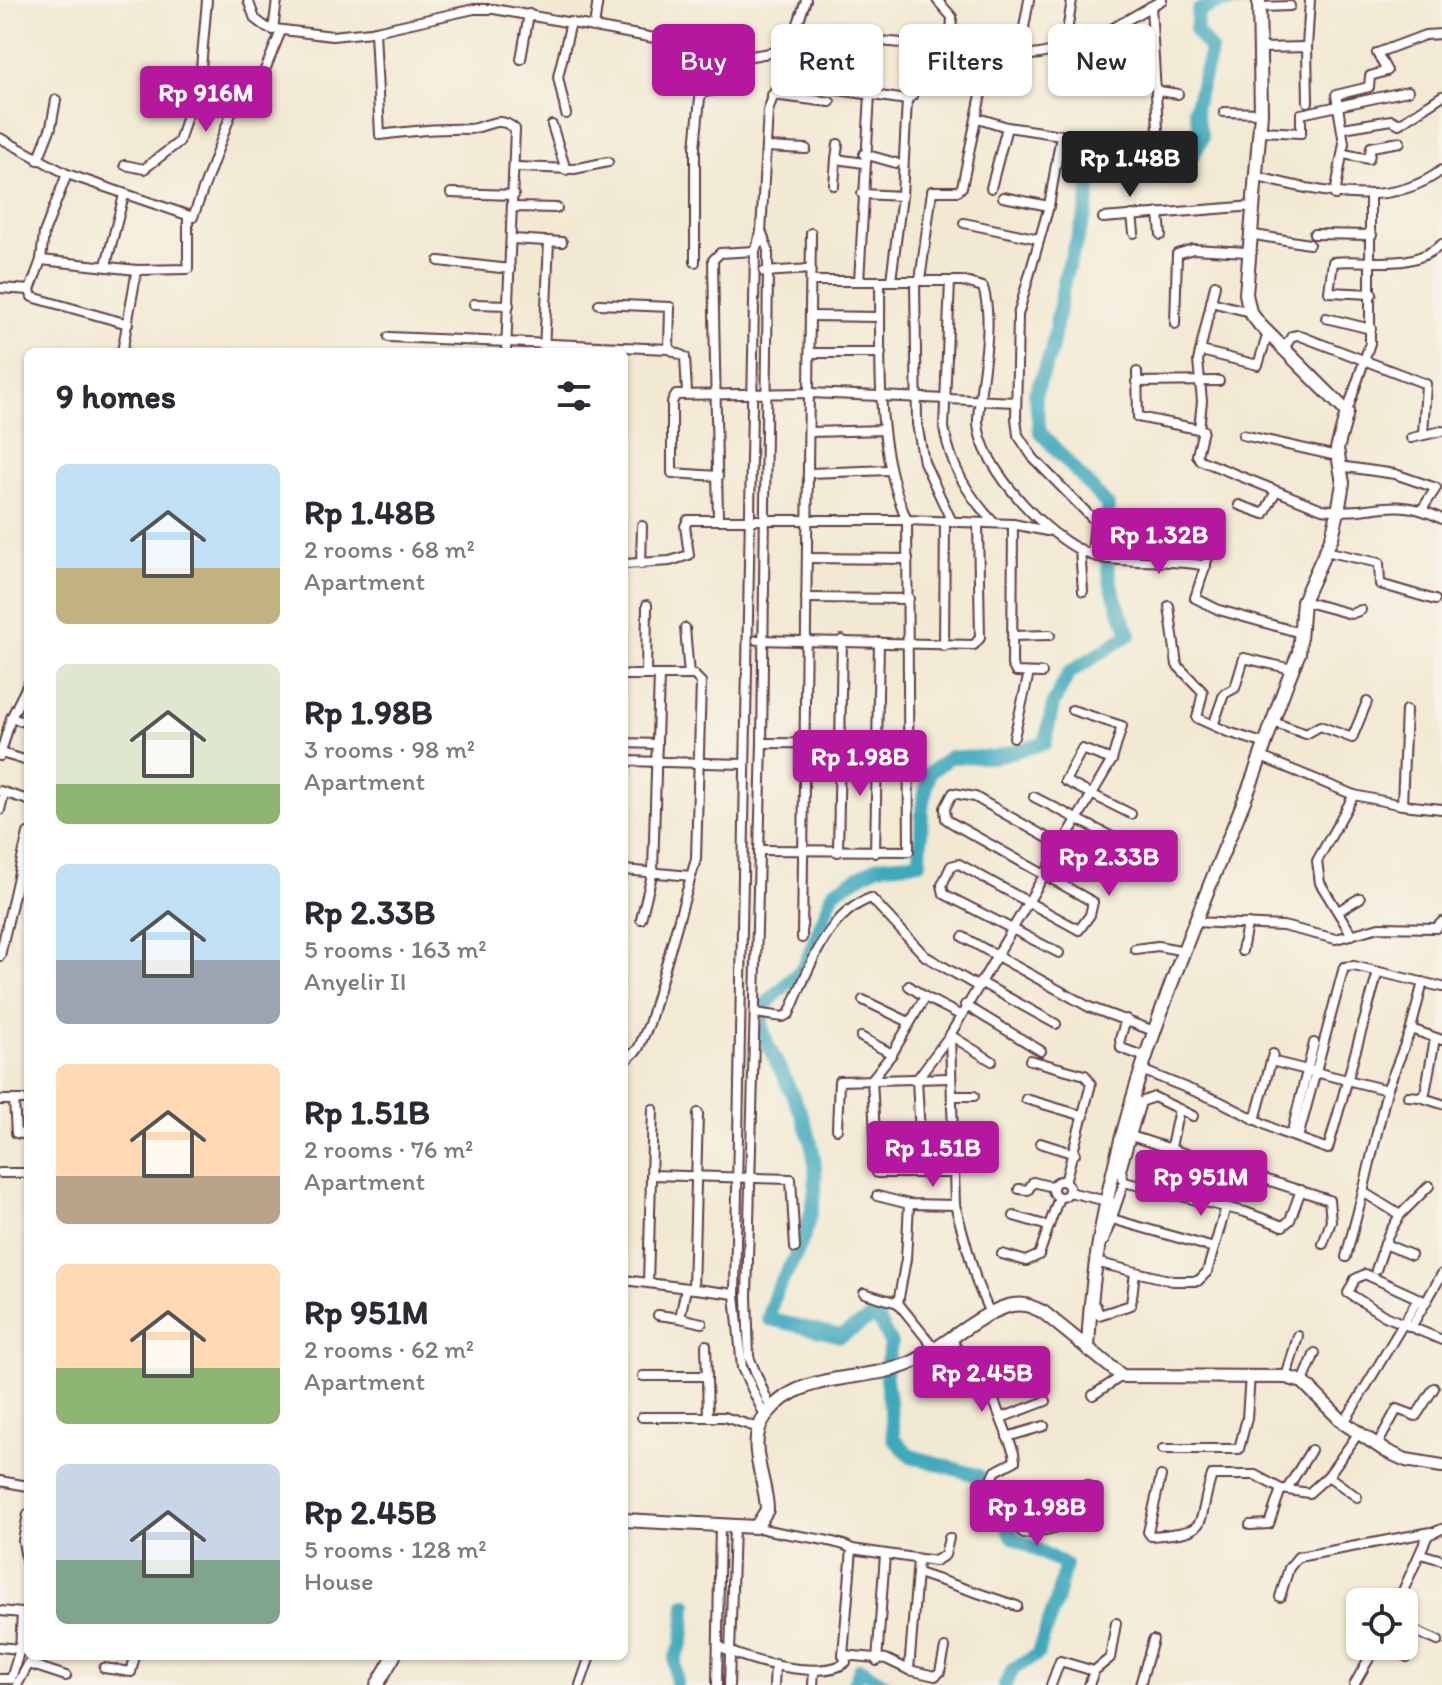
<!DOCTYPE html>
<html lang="en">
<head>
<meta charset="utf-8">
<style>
  :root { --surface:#fff; --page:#f7f7f7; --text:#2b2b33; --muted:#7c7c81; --accent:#b5179e }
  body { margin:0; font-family:Itim,sans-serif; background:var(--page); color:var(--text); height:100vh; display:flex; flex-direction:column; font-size:30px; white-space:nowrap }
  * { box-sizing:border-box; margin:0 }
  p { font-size:26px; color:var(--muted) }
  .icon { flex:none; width:44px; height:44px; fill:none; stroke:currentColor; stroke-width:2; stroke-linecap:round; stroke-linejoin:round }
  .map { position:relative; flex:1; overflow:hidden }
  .drawer { position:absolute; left:24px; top:348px; width:604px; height:1312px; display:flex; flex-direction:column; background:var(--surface); border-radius:12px; box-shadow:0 2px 6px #0004 }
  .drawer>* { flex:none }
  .top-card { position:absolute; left:652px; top:24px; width:670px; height:72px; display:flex; gap:16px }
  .fabs { position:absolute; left:1346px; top:1588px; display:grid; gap:16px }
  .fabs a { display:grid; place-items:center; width:72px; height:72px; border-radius:12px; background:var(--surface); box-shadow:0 2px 6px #0004; font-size:40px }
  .price { position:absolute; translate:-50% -68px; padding:0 18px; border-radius:8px; background:var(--accent); color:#fff; font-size:26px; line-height:52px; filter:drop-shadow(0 2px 4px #0008) }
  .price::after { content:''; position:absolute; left:50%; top:48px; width:24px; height:18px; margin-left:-12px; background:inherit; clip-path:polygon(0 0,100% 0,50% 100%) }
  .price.active { background:#222; color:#fff }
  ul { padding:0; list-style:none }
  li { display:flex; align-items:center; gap:24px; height:200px; padding:0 32px }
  li span { display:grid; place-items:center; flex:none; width:224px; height:160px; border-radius:12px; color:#555 }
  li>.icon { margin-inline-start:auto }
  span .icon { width:96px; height:96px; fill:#fffc; stroke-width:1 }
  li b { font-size:34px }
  h2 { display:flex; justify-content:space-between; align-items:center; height:96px; padding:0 32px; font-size:34px }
  .pill { padding:0 28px; border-radius:12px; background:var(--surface); box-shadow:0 2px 6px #0004; font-size:28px; line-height:72px }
  .pill.active { background:var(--accent); color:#fff }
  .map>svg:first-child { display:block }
</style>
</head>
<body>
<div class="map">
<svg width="1442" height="1685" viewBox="0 0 1442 1685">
  <rect width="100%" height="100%" fill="#f7f3e8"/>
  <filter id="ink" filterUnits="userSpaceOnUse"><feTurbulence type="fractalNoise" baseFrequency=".0125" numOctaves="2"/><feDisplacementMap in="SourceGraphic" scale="16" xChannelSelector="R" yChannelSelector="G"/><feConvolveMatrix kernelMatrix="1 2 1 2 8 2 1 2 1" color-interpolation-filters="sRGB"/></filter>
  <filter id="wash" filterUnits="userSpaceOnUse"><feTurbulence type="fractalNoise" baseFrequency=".006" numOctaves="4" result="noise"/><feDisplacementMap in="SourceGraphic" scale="32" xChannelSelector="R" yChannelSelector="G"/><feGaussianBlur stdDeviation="1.8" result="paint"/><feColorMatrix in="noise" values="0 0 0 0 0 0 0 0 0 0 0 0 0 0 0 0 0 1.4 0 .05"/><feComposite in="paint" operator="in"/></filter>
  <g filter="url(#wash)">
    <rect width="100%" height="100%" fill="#f2e9d2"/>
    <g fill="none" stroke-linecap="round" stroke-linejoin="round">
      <g stroke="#3da9bd" stroke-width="14">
        <polyline points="676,1685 675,1659 683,1641 686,1604"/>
        <polyline points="853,1685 860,1669 886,1685"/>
        <path d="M1005,1685L1013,1669L1037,1655L1056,1602L1065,1565L1013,1537L979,1476L911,1456L894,1439L885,1371L891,1344L876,1315L841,1336L769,1319C774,1284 788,1276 800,1246C836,1161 803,1118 767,1043L762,1026L763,1007L804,967L834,891L878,866L920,862L922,809L929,773L950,757H993L1045,743L1053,704L1069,673L1130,634C1106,583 1104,562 1108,506L1040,432L1035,394L1051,352L1065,277L1086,212L1092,176L1194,154L1202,139L1195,108L1211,50L1196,31L1198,11L1220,2L1249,0"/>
      </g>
    </g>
  </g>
  <g filter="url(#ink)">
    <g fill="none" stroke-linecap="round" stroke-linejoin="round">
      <defs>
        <g id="street">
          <polyline points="248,0 255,19 267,28 332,36 371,32 474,9 494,9 671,41 734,59 787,50"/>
          <polyline points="937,0 952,17 950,55"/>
          <polyline points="1151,6 1158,129"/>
          <polyline points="1260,7 1290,6"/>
          <polyline points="594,26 598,0"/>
          <polyline points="273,30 277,0"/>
          <path d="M375,31L380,135C411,131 438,128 468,129C485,129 498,113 515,129L506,352"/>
          <polyline points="791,43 826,36 923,45 950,55 988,60 1040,54 1087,43 1162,0"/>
          <polyline points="1307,47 1310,0"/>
          <polyline points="1259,48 1307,47 1308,102"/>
          <polyline points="1064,51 1072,0"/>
          <polyline points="1019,55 1029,0"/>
          <polyline points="521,59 529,14"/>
          <polyline points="780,69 833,78 838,90 907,100"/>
          <polyline points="1159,91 1178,94"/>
          <polyline points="772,95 830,102"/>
          <polyline points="1224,112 1261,113"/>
          <polyline points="566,114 558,77 571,22"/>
          <polyline points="978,118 1007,127 1061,135 1049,206 1018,315 1016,418 1018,435 1034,459 1095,521 1092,555"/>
          <polyline points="552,125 566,170"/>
          <polyline points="1343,128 1392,120 1399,124 1442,96"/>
          <polyline points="1260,131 1301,133 1301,114 1408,91"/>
          <polyline points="0,138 67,174 193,217 233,108 265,70 281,31"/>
          <polyline points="838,144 836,159 864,163"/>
          <polyline points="766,147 806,149"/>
          <polyline points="864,154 896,163"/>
          <polyline points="1344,154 1369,159 1371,147 1400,142"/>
          <polyline points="38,160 51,127 56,100"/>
          <polyline points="125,165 144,169 179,142 201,68 207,0"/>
          <polyline points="515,167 574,169 608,162"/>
          <path d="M1258,177C1317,191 1389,211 1442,170"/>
          <polyline points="834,185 836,159"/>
          <polyline points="991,188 1007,127"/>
          <polyline points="451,193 514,195"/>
          <polyline points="862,194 902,196"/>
          <polyline points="1335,195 1344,143 1336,95 1369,87 1370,76 1387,71 1377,53 1425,35 1442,34"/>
          <polyline points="1003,197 1049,206"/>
          <polyline points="513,207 557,208"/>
          <polyline points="1159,213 1161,235"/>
          <polyline points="1132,215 1134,233"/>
          <polyline points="1103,218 1254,206"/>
          <polyline points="964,223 1039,239"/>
          <polyline points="762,233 768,250 768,272 762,743 747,1296 749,1357 771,1409"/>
          <polyline points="1249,234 1309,244"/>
          <polyline points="1314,234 1372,235"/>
          <polyline points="512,239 562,242"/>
          <polyline points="41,260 44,233 67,174"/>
          <polyline points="439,261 510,269"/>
          <polyline points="695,262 695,147 700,98 704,92 729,88 728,57"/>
          <polyline points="106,265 124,195"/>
          <polyline points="764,272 811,269"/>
          <polyline points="891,280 902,196 907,100 912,96 923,45"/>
          <path d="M811,281H962L983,287C995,327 980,379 978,420C977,466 1058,552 1103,558C1137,564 1171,558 1206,566"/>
          <polyline points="859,281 870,95"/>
          <polyline points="915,281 917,424 924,462 952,522"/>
          <polyline points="920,281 932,191 958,191 962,187 988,60"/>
          <path d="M950,281L944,428C951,467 967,494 994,523"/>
          <polyline points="0,288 30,290 41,260 137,270 188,269 188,217"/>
          <polyline points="30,290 32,297 128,324"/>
          <path d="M1372,294L1329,292L1333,262C1370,258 1410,272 1442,244"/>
          <polyline points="1211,302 1250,312"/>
          <polyline points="474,304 509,305"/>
          <polyline points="599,304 670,307 669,349"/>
          <polyline points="811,316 880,317"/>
          <polyline points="1326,318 1371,329"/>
          <polyline points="1175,324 1177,254 1193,249 1247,252"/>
          <polyline points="389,337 669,349 685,357 687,393"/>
          <polyline points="1283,350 1292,336 1298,335 1426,384 1423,435"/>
          <polyline points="1201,351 1258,365 1268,333"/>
          <polyline points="122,352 137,270"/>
          <polyline points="544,352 549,241"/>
          <polyline points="811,353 881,353"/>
          <path d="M1137,372L1138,417L1203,430L1197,455L1200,460L1322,509C1373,517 1392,493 1442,519"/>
          <polyline points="1136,382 1219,381"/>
          <polyline points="1347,412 1370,343 1370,194"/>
          <polyline points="1199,429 1202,401 1198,361 1215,285"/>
          <polyline points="811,432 884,430"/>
          <polyline points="1243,435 1337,456"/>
          <polyline points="1411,438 1442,431"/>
          <polyline points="1339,466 1395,474 1436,488 1423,508"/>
          <polyline points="810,473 889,470"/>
          <polyline points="718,476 672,473 672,402 676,395 810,393 1016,402"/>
          <polyline points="1239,505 1264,514 1276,491"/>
          <polyline points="718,519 713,260 720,253 755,251"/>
          <polyline points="1013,524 1012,665 1016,672 1042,673"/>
          <polyline points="1218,526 1195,598 1219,610 1301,633"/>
          <polyline points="1080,549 1083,591"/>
          <polyline points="1325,551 1379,563 1380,584 1435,600"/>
          <polyline points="807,558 908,559"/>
          <polyline points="624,564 670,561 689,555 685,526 688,520 907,520 1013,524 1047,531"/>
          <polyline points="641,564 642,526"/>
          <polyline points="806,598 909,599"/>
          <polyline points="1303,601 1351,614 1361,610"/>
          <polyline points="1169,606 1177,665 1203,692 1197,718 1228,732 1266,744"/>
          <polyline points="685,628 689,675"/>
          <polyline points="1013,636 1050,635"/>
          <polyline points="757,640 974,645 980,638 978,524"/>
          <polyline points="944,646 945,521"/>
          <polyline points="624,675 694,675 701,682 696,859 649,1024 638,1049 624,1062"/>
          <polyline points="646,675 647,605"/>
          <polyline points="11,718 28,723"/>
          <polyline points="1273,722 1306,734 1320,726 1352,738 1367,702"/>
          <polyline points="1214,723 1224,694 1235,688 1244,658 1292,669"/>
          <polyline points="1014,737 1029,673"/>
          <polyline points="624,743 657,744"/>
          <polyline points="762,743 911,744"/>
          <polyline points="1,753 28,761"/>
          <polyline points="0,756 11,718 28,684"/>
          <polyline points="1261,757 1354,795 1402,805 1442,809"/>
          <polyline points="1112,760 1082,749 1065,781 1131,814"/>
          <polyline points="624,761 745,764"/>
          <polyline points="0,791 28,800"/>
          <polyline points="1034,797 1128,845"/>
          <polyline points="1402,805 1406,710"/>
          <polyline points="0,810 4,793"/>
          <path d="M759,850L909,851L907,520C874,445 881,361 880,281"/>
          <polyline points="838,852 842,640"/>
          <polyline points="875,853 879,642"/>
          <polyline points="624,870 691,876"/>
          <polyline points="1340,910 1360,898"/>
          <polyline points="641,919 653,871 659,675"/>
          <polyline points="1195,922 1283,926 1336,939 1379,927 1436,928 1442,922"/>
          <polyline points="1352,935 1320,883 1317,861 1354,795"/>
          <polyline points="963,937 1089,1007 1154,1031"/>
          <polyline points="802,938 811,233"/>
          <polyline points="1135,949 1158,946 1185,951"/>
          <polyline points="1242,951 1247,924"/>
          <polyline points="1059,953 944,894 942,885 951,866 959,864 1079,930 1090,915 1093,902 952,823 946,819 945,808 953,793 975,797 1099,867"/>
          <polyline points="0,956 28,833"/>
          <polyline points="980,982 1056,1024"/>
          <polyline points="1423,982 1411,1029 1442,1040"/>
          <polyline points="909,986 925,997"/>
          <polyline points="863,1000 909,1022"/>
          <polyline points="965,1005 1041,1051"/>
          <path d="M755,1013L783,1017L789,1014C807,974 825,914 871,898L925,956L977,986"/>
          <polyline points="1126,1019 1120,1039 1121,1048 1148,1058"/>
          <polyline points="1411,1029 1387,1090 1363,1192 1400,1215 1429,1186"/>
          <polyline points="861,1037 892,1054"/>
          <polyline points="1030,1060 1085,1075 1091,1084 1065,1182"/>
          <polyline points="1271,1061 1387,1090"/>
          <polyline points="1144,1071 1219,1101 1278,1131 1328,1149 1378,972"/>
          <polyline points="952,1096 974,1096"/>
          <polyline points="1408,1096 1420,1097 1425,1093 1435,1039"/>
          <polyline points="1420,1097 1442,1104"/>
          <polyline points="1026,1099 1084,1116"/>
          <polyline points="0,1100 28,1100"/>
          <polyline points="14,1100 16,1133 28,1135"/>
          <polyline points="1255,1120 1273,1054"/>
          <polyline points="837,1129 839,1081 950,1078"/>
          <polyline points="1291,1135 1314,1043"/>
          <polyline points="1131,1136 1329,1200 1331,1221 1323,1244"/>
          <polyline points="1298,1138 1344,967 1354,966 1442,987"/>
          <polyline points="1040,1143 1075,1154"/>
          <polyline points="1171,1147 1179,1109"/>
          <polyline points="0,1173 28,1173"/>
          <polyline points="922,1173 917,1079 950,1035 992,1061"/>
          <polyline points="952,1173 877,1173 872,1079 892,1054 925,997 960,1015"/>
          <polyline points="651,1175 791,1179 795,1248"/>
          <circle cx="1061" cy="1189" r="8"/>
          <polyline points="1124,1182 1245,1212 1283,1226 1290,1220 1301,1190"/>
          <polyline points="1019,1189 1028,1190 1033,1182 1053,1187"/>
          <polyline points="1069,1192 1111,1202"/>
          <polyline points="877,1196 909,1204 955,1205"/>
          <polyline points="1204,1202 1214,1162"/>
          <polyline points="1014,1216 1048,1226"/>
          <polyline points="1112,1219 1214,1248 1226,1207"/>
          <polyline points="1104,1241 1124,1182 1121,1170 1141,1102 1154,1097 1193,1116"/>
          <polyline points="1385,1244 1411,1255"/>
          <polyline points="1002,1254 1026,1261 1039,1255 1059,1197"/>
          <polyline points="1346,1257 1363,1192"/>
          <polyline points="1099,1263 1173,1281 1198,1281 1207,1272 1214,1248"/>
          <polyline points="1376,1270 1388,1235 1400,1215"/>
          <polyline points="1442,1274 1426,1302 1365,1274 1355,1279 1348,1293 1385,1316 1442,1340"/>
          <polyline points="624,1280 735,1294"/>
          <polyline points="648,1283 653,1109"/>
          <polyline points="693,1289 698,1113"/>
          <polyline points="864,1293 898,1303 935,1349"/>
          <polyline points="898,1303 906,1259 909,1204"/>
          <polyline points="1096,1306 1099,1315 1131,1305 1135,1272"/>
          <polyline points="990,1314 977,1283 955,1205 950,1035 1112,760 1122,726 1072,710"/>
          <polyline points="658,1315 680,1318 686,1288"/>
          <polyline points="680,1318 702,1323"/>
          <polyline points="1411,1327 1426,1302"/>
          <polyline points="952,1338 967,1372 983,1372 1014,1453 1015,1461 996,1471 993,1477 1005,1512 1024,1534 1065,1526"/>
          <polyline points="706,1345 708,1415"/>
          <polyline points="643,1376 707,1376"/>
          <polyline points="1286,1377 1298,1336"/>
          <polyline points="1303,1382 1315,1353"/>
          <polyline points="990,1388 1028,1374"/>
          <polyline points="1093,1395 1122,1376"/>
          <polyline points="765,1416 742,1368 735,1294 755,251 761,232 768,111 806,0"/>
          <polyline points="642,1417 724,1417 759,1428"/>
          <polyline points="1001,1418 1046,1401"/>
          <polyline points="1344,1423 1418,1299"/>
          <polyline points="1007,1437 1044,1426"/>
          <polyline points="1377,1445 1397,1409 1416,1416 1434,1388"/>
          <polyline points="1163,1449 1239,1449 1247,1418 1250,1375"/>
          <path d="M1161,1476L1148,1532L1151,1536C1214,1531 1195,1528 1212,1475H1255L1281,1489L1309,1493L1328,1476L1358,1434"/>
          <polyline points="1328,1476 1357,1497"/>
          <polyline points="0,1481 28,1486"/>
          <polyline points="1287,1489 1311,1450"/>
          <polyline points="1003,1505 1087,1485"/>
          <polyline points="28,1514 23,1541 28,1571"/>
          <polyline points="1250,1525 1269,1524 1281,1489"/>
          <path d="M756,1527C780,1535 840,1539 852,1549L935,1561L945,1555L949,1538"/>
          <polyline points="1421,1554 1442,1560"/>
          <polyline points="918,1573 1017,1606"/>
          <polyline points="1280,1597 1289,1568 1298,1557 1431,1532"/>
          <polyline points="1398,1602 1428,1535 1442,1529"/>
          <polyline points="0,1611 22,1613 20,1649 0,1647"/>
          <polyline points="1404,1626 1438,1641"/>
          <path d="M718,1645C742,1661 823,1681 846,1662L843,1655L852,1549"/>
          <polyline points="1386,1646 1407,1657"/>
          <polyline points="843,1655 886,1659 909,1670 935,1676 940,1672 945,1648"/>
          <polyline points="877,1661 885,1555"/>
          <polyline points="29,1664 66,1676"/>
          <polyline points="104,1668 131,1672 135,1656"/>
          <polyline points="909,1670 918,1560"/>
          <polyline points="0,1679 11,1679 20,1649 28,1651"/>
          <polyline points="17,1685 33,1656"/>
          <polyline points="580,1685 590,1656"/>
          <polyline points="717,1685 720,1524"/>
          <polyline points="729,1685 734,1525"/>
          <polyline points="774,1685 775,1664"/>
          <polyline points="813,1685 814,1671"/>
          <polyline points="1051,1685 1060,1661 1094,1671"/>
          <polyline points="1089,1685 1094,1671 1110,1658 1116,1623"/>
          <polyline points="1140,1685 1153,1640"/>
          <polyline points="1354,1685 1376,1646"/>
        </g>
        <g id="secondary">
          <path d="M1088,1349C1095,1156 1174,973 1246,796C1265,749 1278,700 1299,653L1303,601L1332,537L1338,512L1343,483L1337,449L1347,412L1260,325L1250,312L1246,294L1261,113L1259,0"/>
          <path d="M624,1520L756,1527L767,1510C767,1479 744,1444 766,1415C802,1368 866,1384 913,1362C946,1346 973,1317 1008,1306C1022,1302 1031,1306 1043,1312L1122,1376L1286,1377L1303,1382L1344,1423L1386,1451L1406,1460L1442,1466"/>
          <polyline points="377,1685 394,1656"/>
        </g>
      </defs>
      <use href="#street" stroke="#633d44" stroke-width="12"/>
      <use href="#secondary" stroke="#633d44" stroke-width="16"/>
      <use href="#street" stroke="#fff" stroke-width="8"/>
      <use href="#secondary" stroke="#fff" stroke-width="12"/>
    </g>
  </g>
</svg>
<div class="fabs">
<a><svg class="icon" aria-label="locate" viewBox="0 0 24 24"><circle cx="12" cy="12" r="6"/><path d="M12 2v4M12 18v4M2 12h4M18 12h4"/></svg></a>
</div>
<b class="price" style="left:206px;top:134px">Rp 916M</b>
<b class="price active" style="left:1130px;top:199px">Rp 1.48B</b>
<b class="price" style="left:1159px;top:576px">Rp 1.32B</b>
<b class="price" style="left:860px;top:798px">Rp 1.98B</b>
<b class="price" style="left:1109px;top:898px">Rp 2.33B</b>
<b class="price" style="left:933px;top:1189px">Rp 1.51B</b>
<b class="price" style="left:1201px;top:1218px">Rp 951M</b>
<b class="price" style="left:982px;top:1414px">Rp 2.45B</b>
<b class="price" style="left:1037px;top:1548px">Rp 1.98B</b>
<div class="top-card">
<a class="pill active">Buy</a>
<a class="pill">Rent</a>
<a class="pill">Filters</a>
<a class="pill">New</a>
</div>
<section class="drawer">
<h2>9 homes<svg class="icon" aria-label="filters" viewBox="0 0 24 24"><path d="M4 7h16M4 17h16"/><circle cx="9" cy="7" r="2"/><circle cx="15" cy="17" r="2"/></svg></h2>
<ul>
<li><span style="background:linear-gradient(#bfe0f5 65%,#c2b280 0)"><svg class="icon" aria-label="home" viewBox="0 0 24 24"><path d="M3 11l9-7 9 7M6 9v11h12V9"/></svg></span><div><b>Rp 1.48B</b><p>2 rooms · 68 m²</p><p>Apartment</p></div></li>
<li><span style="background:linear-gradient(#dfe7d0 75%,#8fb573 0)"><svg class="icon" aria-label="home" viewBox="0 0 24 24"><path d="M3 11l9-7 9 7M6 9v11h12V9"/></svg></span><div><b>Rp 1.98B</b><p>3 rooms · 98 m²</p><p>Apartment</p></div></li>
<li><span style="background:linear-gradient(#bfe0f5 60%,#9aa5b1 0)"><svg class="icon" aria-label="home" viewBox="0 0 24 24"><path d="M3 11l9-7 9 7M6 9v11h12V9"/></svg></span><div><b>Rp 2.33B</b><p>5 rooms · 163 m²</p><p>Anyelir II</p></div></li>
<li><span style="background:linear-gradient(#ffd9b3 70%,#b9a48a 0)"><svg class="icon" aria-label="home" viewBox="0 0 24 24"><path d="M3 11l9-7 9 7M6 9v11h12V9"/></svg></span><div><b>Rp 1.51B</b><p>2 rooms · 76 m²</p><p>Apartment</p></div></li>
<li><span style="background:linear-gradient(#ffd9b3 65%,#8fb573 0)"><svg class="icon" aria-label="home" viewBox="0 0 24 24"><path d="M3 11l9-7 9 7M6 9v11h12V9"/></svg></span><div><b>Rp 951M</b><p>2 rooms · 62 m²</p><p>Apartment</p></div></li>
<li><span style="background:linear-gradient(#c9d6e8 60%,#7fa58c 0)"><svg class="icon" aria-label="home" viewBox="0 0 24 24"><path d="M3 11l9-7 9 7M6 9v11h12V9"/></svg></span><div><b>Rp 2.45B</b><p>5 rooms · 128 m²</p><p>House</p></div></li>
</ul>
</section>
</div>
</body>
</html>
